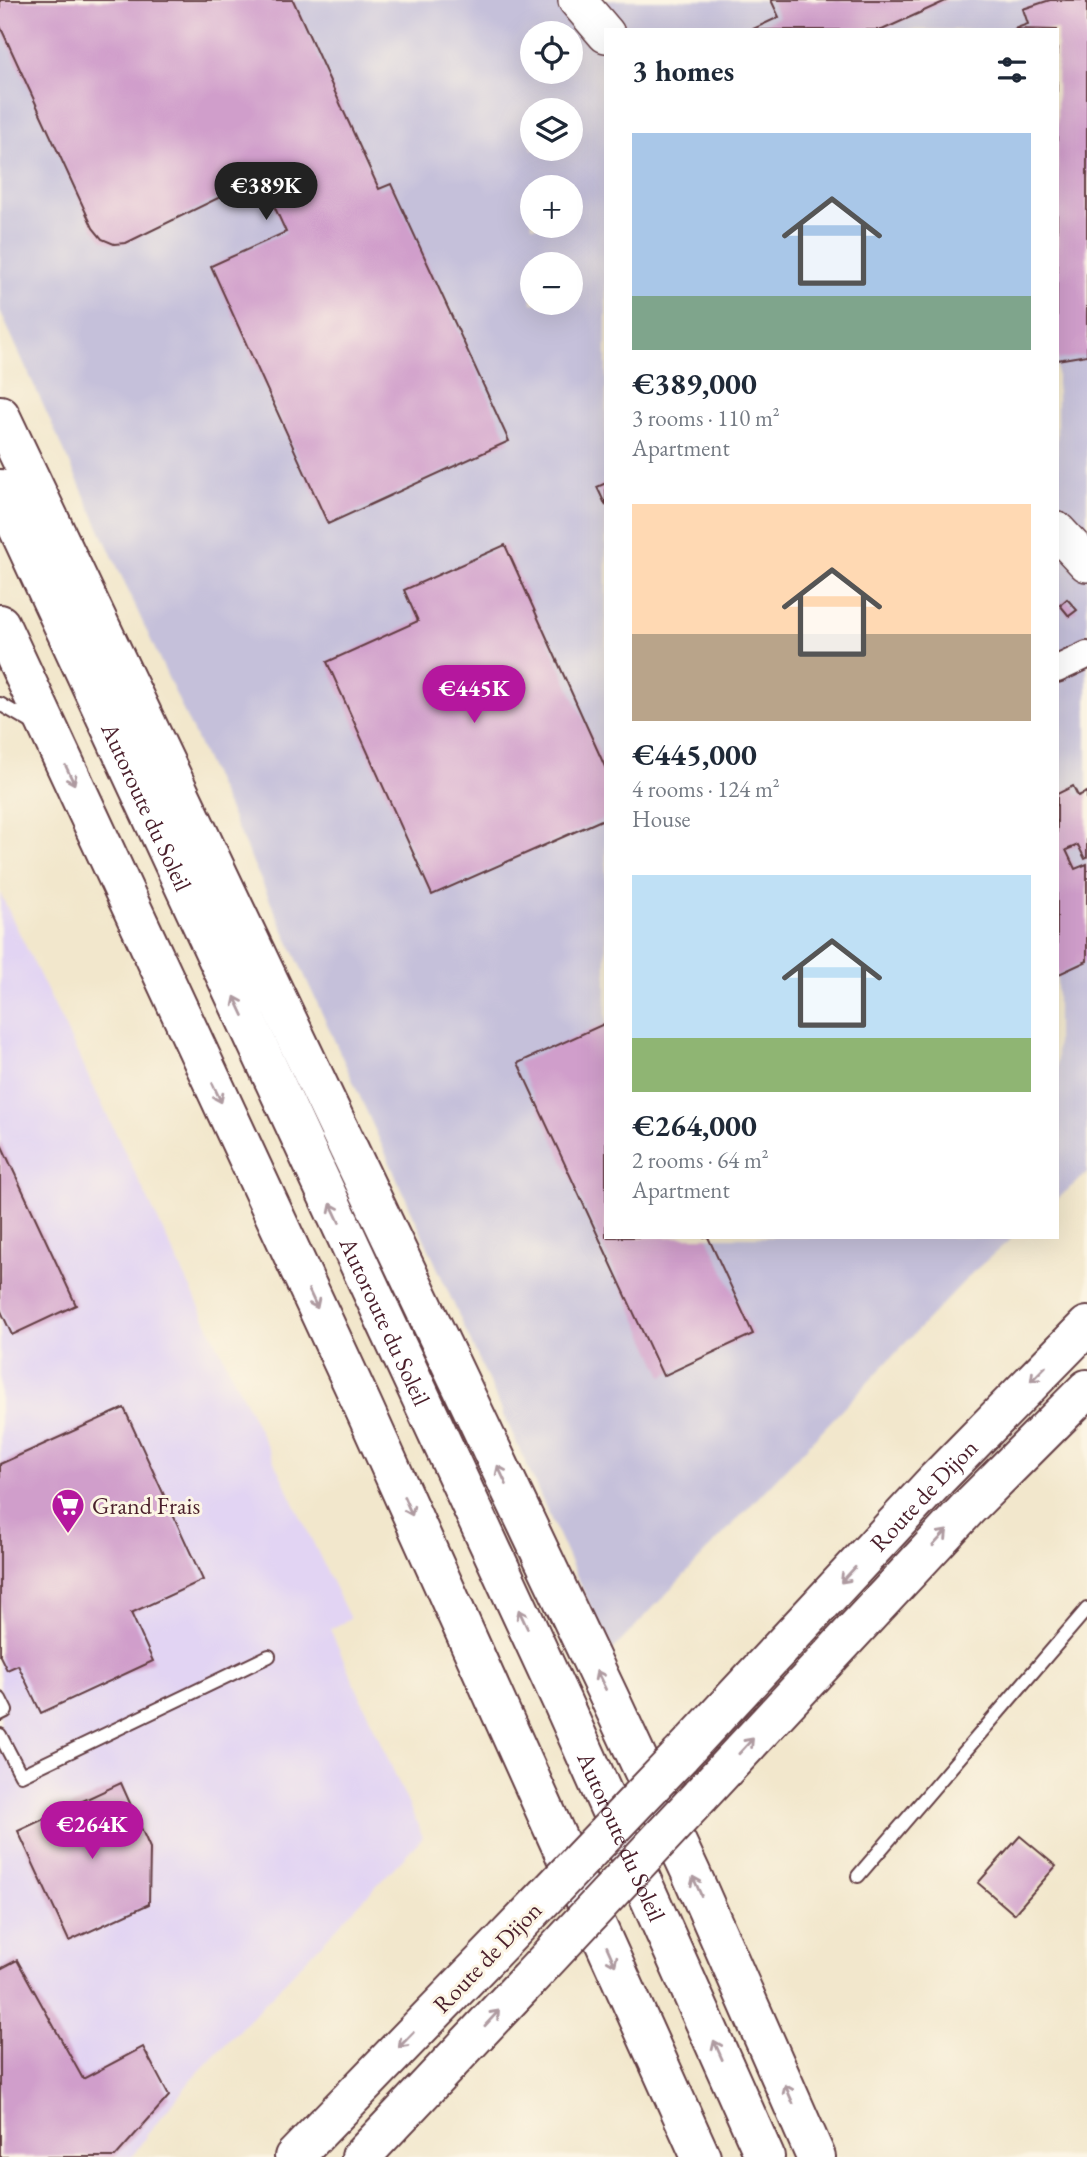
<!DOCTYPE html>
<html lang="en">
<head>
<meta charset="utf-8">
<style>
  :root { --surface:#fff; --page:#f2f2f3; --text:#1f2937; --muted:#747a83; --accent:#b5179e }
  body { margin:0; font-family:"EB Garamond",serif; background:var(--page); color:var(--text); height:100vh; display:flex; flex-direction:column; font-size:26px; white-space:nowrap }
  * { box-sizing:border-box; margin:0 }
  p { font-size:23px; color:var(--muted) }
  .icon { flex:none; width:38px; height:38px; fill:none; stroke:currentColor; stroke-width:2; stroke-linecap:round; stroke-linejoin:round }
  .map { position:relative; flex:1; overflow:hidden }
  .drawer { position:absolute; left:604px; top:28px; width:455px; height:1211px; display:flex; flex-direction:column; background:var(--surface); border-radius:0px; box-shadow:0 7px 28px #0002 }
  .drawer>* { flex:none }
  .controls { position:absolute; left:520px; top:21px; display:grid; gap:14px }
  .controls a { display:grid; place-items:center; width:63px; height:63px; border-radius:50%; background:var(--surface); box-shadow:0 7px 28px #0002; font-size:35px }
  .price { position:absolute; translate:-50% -60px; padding:0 16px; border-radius:24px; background:var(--accent); color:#fff; font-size:23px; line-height:46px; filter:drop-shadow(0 2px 4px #0008) }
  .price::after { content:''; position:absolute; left:50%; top:42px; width:21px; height:16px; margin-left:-10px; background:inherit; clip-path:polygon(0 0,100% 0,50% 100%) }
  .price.selected { background:#222; color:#fff }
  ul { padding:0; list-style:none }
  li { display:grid; align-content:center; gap:14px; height:371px; padding:0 28px }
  li span { display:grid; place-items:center; height:217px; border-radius:0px; color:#555 }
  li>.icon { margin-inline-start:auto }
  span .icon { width:126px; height:126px; fill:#fffc; stroke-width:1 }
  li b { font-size:30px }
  h2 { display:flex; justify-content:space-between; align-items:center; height:84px; padding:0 28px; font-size:30px }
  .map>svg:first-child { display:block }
</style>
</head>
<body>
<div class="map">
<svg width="1087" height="2157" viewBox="0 0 1087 2157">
  <rect width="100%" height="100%" fill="#fcf5e5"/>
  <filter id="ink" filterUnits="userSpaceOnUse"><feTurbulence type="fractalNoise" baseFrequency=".0143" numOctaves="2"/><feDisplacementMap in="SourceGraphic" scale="14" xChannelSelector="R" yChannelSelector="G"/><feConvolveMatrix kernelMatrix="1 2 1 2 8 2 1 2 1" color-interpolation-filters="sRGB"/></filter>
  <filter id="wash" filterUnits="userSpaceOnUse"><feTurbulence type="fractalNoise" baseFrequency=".00686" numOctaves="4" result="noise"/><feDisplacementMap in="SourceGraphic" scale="28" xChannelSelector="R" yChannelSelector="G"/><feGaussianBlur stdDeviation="1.57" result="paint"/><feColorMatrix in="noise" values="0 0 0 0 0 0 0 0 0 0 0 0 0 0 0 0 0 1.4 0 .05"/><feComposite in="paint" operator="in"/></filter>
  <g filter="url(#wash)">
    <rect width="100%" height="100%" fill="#f2e7cc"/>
    <polygon fill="#e2d4f3" points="0,893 350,1619 330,1629 423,1837 193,2078 146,2136 132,2157 0,2157"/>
    <path fill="#c5c0da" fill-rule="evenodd" d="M0,0H1087V1173L1057,1199V30H606V1237H1013L972,1273L611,1652L347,1068L0,311ZM532,33H570V72H532ZM532,110H570V149H532ZM532,187H570V226H532ZM532,264H570V303H532Z"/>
    <g id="blocks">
      <g fill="#d09ecb">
        <polygon points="0,0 293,0 379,189 391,184 509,441 328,524 211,266 286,232 261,177 126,243 114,244 102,239 93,228 0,26"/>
        <polygon points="771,0 948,0 882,30 751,30 779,17"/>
        <polygon points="1050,0 1087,0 1087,355 1057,360 1057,30 1014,29 1028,24 1023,9"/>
        <polygon points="606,483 606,506 597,487"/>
        <polygon points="505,545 606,769 606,818 432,895 327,662 418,621 404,590"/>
        <polygon points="1067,599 1077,610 1069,616 1060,605"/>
        <polygon points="1073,786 1078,796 1087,792 1087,858 1085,859 1078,845 1066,850 1075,869 1087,864 1087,961 1057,975 1057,794"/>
        <polygon points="606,1023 606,1237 708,1237 753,1334 663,1376 518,1063"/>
        <polygon points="0,1142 76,1305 12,1335 0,1309"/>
        <polygon points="124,1408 203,1580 131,1613 153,1661 41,1713 18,1665 7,1670 0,1656 0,1464"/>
        <polygon points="121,1783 150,1848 149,1904 69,1941 18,1831"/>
        <polygon points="1020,1836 1056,1866 1014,1914 978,1883"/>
        <polygon points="17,1960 83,2079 143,2047 169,2096 115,2157 0,2157 0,1969"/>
      </g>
    </g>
  </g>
  <g filter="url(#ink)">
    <use href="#blocks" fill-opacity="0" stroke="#633d43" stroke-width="2"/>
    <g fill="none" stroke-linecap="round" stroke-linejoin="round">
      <defs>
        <g id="lane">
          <polyline points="0,704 36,725"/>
          <polyline points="0,1699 6,1711 0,1714"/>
          <polyline points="0,1735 21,1775 269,1656"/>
          <polyline points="858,1876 1087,1609"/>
        </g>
        <polyline id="street" points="1057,669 1087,655"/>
        <g id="secondary">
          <polyline points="577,0 606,34"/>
          <polyline points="1057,531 1087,563"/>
        </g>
        <g id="primary">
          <path id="s1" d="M680,1756L937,1479L1087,1326"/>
          <polyline points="700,1796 968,1508 1087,1389"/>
          <polyline points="294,2157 505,1939"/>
          <polyline points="361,2157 526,1982"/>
        </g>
        <g id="highway">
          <polyline points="0,415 610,1699 691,1873 816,2157"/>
          <path id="s2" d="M0,489L563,1704L765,2157"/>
          <polyline points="0,624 362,1404 701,2157"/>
        </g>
      </defs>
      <use href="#lane" stroke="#633d43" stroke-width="16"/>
      <use href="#street" stroke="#633d43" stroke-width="30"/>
      <use href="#secondary" stroke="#633d43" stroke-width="40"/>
      <use href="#primary" stroke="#633d43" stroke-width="42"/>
      <use href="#highway" stroke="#633d43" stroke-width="42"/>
      <use href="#lane" stroke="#fff" stroke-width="12"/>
      <use href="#street" stroke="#fff" stroke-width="26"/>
      <use href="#secondary" stroke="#fff" stroke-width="37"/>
      <use href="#primary" stroke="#fff" stroke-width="38"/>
      <use href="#highway" stroke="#fff" stroke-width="38"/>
      <defs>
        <g id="primary-bridge">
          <polyline points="505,1939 680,1756"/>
          <polyline points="526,1982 700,1796"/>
        </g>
      </defs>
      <use href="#primary-bridge" stroke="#633d43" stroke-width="42" stroke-linecap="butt"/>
      <use href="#primary-bridge" stroke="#fff" stroke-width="38"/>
    </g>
    <defs><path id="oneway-shaft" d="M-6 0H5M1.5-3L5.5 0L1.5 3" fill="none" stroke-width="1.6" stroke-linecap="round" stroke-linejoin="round" transform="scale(1.75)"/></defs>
    <g stroke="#ae9aa0">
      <use href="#oneway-shaft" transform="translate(70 775) rotate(65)"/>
      <use href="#oneway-shaft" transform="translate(239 1006) rotate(-115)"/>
      <use href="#oneway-shaft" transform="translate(217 1093) rotate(65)"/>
      <use href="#oneway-shaft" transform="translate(335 1213) rotate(-115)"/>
      <use href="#oneway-shaft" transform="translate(313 1299) rotate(65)"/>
      <use href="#oneway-shaft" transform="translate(1038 1374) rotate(135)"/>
      <use href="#oneway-shaft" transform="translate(502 1475) rotate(-115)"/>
      <use href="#oneway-shaft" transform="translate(408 1506) rotate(66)"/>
      <use href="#oneway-shaft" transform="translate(940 1538) rotate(-47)"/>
      <use href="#oneway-shaft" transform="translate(848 1575) rotate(133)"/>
      <use href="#oneway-shaft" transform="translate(523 1619) rotate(-115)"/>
      <use href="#oneway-shaft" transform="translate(601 1680) rotate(-116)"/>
      <use href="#oneway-shaft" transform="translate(746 1746) rotate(-47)"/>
      <use href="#oneway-shaft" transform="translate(697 1886) rotate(-114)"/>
      <use href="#oneway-shaft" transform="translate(611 1956) rotate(66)"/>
      <use href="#oneway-shaft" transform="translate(492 2018) rotate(-47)"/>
      <use href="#oneway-shaft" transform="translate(406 2040) rotate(134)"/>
      <use href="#oneway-shaft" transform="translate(718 2050) rotate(-114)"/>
      <use href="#oneway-shaft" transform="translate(789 2094) rotate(-113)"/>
    </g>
  </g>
  <defs>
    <symbol id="supermarket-pin" viewBox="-11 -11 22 30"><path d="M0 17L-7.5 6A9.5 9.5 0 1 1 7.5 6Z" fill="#b5179e" stroke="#fcf5e5"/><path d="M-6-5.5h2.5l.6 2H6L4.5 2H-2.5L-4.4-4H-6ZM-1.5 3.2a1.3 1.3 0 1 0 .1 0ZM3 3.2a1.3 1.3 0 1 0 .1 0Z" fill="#fff"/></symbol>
  </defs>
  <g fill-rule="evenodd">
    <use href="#supermarket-pin" x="49" y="1486" width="38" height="52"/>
  </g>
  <g text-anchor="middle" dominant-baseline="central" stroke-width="6" stroke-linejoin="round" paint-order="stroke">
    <g font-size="24" fill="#4a1f2b" stroke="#fcf5e5">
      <text stroke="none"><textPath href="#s2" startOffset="350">Autoroute du Soleil</textPath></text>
      <text stroke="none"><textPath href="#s2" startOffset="917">Autoroute du Soleil</textPath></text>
      <text stroke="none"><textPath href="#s1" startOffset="357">Route de Dijon</textPath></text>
      <text stroke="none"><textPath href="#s2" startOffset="1484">Autoroute du Soleil</textPath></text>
      <text transform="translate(487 1957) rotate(-46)">Route de Dijon</text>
    </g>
    <g font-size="24" fill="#4a1f2b" stroke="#fcf5e5" text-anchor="start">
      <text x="92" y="1505">Grand Frais</text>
    </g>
  </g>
</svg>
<div class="controls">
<a><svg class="icon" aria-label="locate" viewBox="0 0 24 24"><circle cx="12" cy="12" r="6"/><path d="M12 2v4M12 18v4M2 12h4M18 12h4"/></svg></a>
<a><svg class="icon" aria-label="layers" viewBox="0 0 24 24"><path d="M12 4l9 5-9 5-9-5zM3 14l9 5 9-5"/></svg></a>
<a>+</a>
<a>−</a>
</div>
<b class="price selected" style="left:266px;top:222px">€389K</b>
<b class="price" style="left:474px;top:725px">€445K</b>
<b class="price" style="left:92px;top:1861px">€264K</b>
<section class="drawer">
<h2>3 homes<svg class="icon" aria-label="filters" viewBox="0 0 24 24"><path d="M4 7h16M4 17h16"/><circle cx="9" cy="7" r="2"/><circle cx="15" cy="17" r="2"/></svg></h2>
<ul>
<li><span style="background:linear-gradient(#a9c7e8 75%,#7fa58c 0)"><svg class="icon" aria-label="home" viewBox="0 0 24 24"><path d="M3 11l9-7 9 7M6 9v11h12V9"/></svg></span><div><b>€389,000</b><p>3 rooms · 110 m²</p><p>Apartment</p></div></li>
<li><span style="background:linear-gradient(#ffd9b3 60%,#b9a48a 0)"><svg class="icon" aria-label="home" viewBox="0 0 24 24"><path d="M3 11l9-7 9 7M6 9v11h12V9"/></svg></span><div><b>€445,000</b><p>4 rooms · 124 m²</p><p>House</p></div></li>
<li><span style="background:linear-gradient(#bfe0f5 75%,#8fb573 0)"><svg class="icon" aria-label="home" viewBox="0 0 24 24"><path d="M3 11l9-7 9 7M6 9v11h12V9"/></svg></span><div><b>€264,000</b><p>2 rooms · 64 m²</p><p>Apartment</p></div></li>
</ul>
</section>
</div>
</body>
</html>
